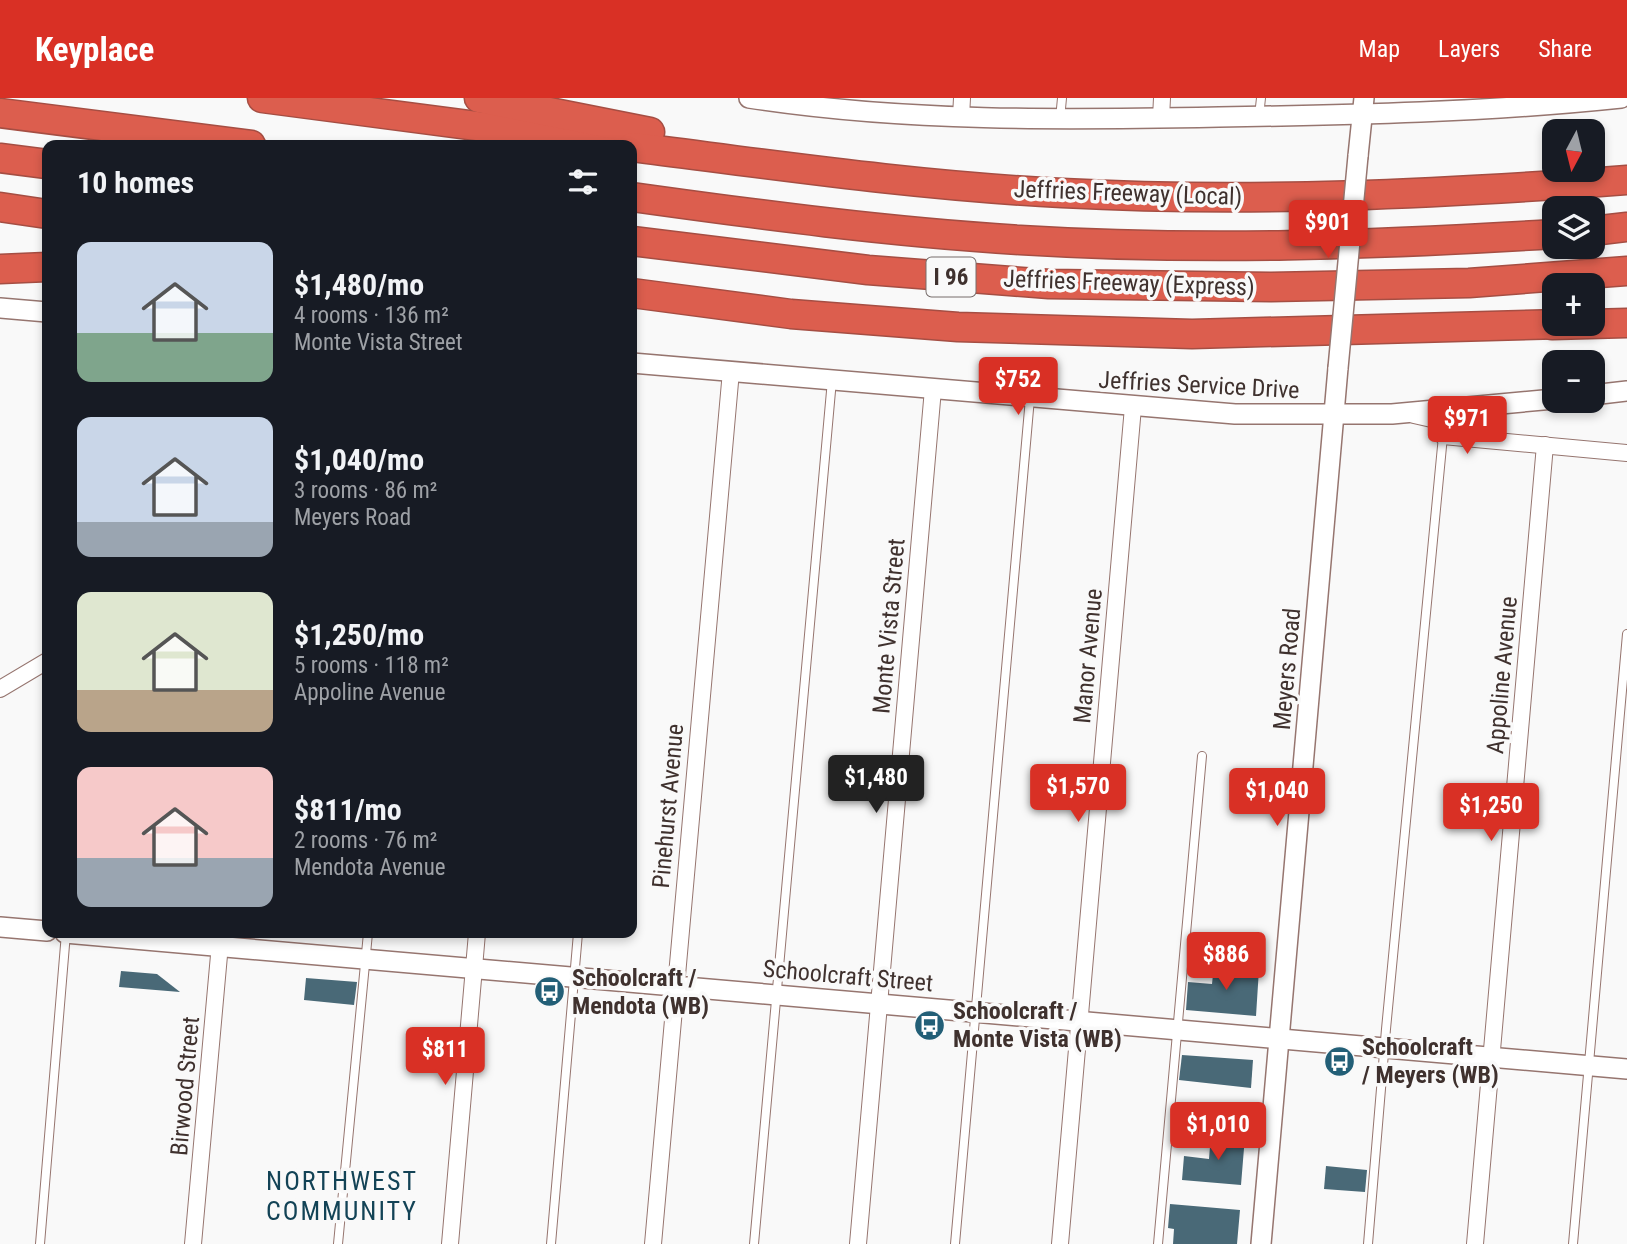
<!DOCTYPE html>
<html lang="en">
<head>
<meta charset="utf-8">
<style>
  :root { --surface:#171b24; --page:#242831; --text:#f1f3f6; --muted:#9ea1a6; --accent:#d93025 }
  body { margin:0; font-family:"Roboto Condensed",sans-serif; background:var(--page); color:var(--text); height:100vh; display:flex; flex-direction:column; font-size:26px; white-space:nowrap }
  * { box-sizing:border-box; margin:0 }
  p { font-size:23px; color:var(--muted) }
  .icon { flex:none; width:38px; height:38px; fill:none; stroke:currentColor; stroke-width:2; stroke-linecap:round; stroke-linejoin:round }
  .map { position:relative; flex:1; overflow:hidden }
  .sheet { position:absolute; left:42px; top:42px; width:595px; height:798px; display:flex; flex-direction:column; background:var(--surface); border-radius:14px; box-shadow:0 4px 10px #0003 }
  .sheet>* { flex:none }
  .needle { width:46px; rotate:187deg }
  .controls { position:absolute; left:1542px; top:21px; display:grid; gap:14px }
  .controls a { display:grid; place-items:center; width:63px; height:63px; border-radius:14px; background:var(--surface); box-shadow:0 4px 10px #0003; font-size:35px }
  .price { position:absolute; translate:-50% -60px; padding:0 16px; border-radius:7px; background:var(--accent); color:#fff; font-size:23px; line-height:46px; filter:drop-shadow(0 2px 4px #0008) }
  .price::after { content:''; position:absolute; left:50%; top:42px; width:21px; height:16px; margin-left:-10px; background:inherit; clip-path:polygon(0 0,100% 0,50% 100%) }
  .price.on { background:#222; color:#fff }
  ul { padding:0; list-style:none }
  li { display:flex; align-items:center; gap:21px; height:175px; padding:0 35px }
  li span { display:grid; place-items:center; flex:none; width:196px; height:140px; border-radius:14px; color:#555 }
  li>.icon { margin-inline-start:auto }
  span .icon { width:84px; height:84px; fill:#fffc; stroke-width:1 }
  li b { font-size:30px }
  h2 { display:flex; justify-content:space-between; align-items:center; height:84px; padding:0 35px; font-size:30px }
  header { display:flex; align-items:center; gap:42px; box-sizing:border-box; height:98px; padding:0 35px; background:var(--accent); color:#fff }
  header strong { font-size:33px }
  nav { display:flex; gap:38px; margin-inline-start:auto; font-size:24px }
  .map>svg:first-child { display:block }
</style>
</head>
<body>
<header>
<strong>Keyplace</strong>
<nav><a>Map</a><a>Layers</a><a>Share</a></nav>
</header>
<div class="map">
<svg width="1627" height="1146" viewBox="0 0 1627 1146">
  <rect width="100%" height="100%" fill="#f9f9f9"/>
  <g fill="#496977">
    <polygon points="1214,867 1259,871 1256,918 1186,912 1188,884 1212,886"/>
    <polygon points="121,873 157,876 180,894 119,889"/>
    <polygon points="306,880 357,884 354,907 304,902"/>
    <polygon points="1182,957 1253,962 1251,990 1179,982"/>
    <polygon points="1211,1036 1245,1038 1241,1087 1182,1082 1184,1058 1209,1061"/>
    <polygon points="1326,1068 1367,1072 1365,1094 1324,1091"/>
    <polygon points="1170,1106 1240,1112 1237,1146 1173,1146 1174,1131 1168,1130"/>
  </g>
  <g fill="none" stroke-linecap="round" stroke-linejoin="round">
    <defs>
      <g id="service">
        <polyline points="1259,18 1261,0"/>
        <polyline points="1060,21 1062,0"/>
        <polyline points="40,1146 66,835"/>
        <polyline points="338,1146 368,835"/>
        <polyline points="551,1146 578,835"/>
        <polyline points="754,1146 832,282"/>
        <polyline points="955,1146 1030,300"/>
        <polyline points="1158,1146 1202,658"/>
        <polyline points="1368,1146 1386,931 1443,338"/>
        <polyline points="1573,1146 1627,536"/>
      </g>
      <g id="minor">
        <polyline points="961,19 962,0"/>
        <polyline points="1161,20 1162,0"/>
        <polyline points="1414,317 1436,322 1443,338 1627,355"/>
        <polyline points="0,591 47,563"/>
        <polyline points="193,1146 221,835"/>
        <polyline points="450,1146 477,835"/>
        <polyline points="653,1146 731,273"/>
        <polyline points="858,1146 933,291"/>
        <polyline points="1060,1146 1133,309"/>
        <polyline points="1475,1146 1545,347"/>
      </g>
      <g id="tertiary">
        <path d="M749,0C904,24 1063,22 1219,19C1353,17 1488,14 1621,0"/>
        <polyline points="1358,58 1364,0"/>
        <polyline points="0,210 47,214"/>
        <polyline points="632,265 1235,316 1392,316 1554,301"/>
        <polyline points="1592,297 1627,293"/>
        <polyline points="0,829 47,833"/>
        <polyline points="65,835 1627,971"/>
        <polyline points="1261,1146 1338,270"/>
      </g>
      <g id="motorway">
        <polyline points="262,0 622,47"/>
        <polyline points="479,0 650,34"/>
        <polyline points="0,15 251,47"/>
        <path d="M632,49C775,67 918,88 1062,95C1251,105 1439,96 1627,82"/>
        <polyline points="0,60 47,66"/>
        <path d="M632,99C761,117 890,134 1020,142C1198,153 1377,147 1554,136"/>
        <polyline points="0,109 47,116"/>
        <polyline points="1592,133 1627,129"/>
        <polyline points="632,143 868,172 1049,186 1271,189 1469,185 1627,173"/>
        <polyline points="0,171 47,169"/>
        <polyline points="632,195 791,216 958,229 1192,236 1562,226"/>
        <polyline points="1552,227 1627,225"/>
      </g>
    </defs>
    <use href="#service" stroke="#96756f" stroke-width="10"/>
    <use href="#minor" stroke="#96756f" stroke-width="18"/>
    <use href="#tertiary" stroke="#96756f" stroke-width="22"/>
    <use href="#motorway" stroke="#a54e43" stroke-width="31"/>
    <use href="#service" stroke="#fff" stroke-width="8"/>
    <use href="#minor" stroke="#fff" stroke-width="16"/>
    <use href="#tertiary" stroke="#fff" stroke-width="19"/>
    <use href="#motorway" stroke="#dc5e4e" stroke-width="28"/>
    <defs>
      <polyline id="tertiary-bridge" points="1338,270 1358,58"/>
    </defs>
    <use href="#tertiary-bridge" stroke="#96756f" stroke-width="22" stroke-linecap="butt"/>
    <use href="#tertiary-bridge" stroke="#fff" stroke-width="19"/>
  </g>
  <defs>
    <symbol id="bus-disc" viewBox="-11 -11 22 22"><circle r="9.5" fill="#235f77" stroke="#f9f9f9"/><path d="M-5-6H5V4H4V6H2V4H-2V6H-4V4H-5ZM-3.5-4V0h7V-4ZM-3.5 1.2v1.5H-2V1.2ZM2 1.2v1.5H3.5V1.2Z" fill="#fff"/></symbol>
  </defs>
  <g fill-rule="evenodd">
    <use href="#bus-disc" x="532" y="876" width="35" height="35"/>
    <use href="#bus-disc" x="912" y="910" width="35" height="35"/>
    <use href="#bus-disc" x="1322" y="946" width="35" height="35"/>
  </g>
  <g text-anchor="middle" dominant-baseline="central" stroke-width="7" stroke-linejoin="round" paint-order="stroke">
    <rect fill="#f9f9f9" stroke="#776d6b" stroke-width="2" x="926.5" y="159.5" width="49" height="39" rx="5"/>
    <g font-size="23" font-weight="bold" fill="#3f312e">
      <text x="951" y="179">I 96</text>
    </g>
    <g font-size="24" fill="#3f312e" stroke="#f9f9f9">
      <text transform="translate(1128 95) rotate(2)">Jeffries Freeway (Local)</text>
      <text transform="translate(1129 185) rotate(2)">Jeffries Freeway (Express)</text>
      <text transform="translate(1199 287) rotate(3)">Jeffries Service Drive</text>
      <text transform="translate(889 528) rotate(-85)">Monte Vista Street</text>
      <text transform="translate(1088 558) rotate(-85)">Manor Avenue</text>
      <text transform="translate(1287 571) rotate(-85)">Meyers Road</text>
      <text transform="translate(1502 577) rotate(-85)">Appoline Avenue</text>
      <text transform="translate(668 708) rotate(-85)">Pinehurst Avenue</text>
      <text transform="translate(848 878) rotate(5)">Schoolcraft Street</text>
      <text transform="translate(185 988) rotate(-85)">Birwood Street</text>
    </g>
    <g font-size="24" font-weight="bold" fill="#3f312e" stroke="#f9f9f9" text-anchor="start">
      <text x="572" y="880">Schoolcraft /<tspan x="572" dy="28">Mendota (WB)</tspan></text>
      <text x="953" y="913">Schoolcraft /<tspan x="953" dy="28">Monte Vista (WB)</tspan></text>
      <text x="1362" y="949">Schoolcraft<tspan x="1362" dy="28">/ Meyers (WB)</tspan></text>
    </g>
    <g font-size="26" letter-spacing="2" fill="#134356" stroke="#f9f9f9">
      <text x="342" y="1083">NORTHWEST<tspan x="342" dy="30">COMMUNITY</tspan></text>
    </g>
  </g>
</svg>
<div class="controls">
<a><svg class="needle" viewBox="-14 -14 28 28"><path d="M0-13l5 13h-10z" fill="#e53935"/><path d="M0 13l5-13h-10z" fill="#9ea1a6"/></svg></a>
<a><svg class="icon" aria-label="layers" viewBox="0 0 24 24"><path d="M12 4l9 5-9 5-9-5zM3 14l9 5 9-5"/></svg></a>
<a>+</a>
<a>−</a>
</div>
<b class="price" style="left:1328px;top:162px">$901</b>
<b class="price" style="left:1018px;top:319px">$752</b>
<b class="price" style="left:1467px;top:358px">$971</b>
<b class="price on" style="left:876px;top:717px">$1,480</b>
<b class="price" style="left:1078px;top:726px">$1,570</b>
<b class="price" style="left:1277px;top:730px">$1,040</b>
<b class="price" style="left:1491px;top:745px">$1,250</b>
<b class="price" style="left:1226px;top:894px">$886</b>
<b class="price" style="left:445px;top:989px">$811</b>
<b class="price" style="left:1218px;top:1064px">$1,010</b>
<section class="sheet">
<h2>10 homes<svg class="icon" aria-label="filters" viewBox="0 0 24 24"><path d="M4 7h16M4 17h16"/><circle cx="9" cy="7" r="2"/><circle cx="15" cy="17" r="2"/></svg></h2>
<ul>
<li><span style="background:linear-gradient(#c9d6e8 65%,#7fa58c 0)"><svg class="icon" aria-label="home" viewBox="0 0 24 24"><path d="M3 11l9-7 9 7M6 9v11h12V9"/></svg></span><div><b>$1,480/mo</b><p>4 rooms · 136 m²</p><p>Monte Vista Street</p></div></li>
<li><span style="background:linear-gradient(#c9d6e8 75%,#9aa5b1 0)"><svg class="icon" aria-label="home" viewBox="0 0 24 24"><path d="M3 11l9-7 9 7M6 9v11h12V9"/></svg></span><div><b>$1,040/mo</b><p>3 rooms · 86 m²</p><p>Meyers Road</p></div></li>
<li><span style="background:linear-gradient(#dfe7d0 70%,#b9a48a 0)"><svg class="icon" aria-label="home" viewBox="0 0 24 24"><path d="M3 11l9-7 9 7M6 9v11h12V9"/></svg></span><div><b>$1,250/mo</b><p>5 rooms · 118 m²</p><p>Appoline Avenue</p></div></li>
<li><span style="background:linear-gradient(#f6c9c9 65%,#9aa5b1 0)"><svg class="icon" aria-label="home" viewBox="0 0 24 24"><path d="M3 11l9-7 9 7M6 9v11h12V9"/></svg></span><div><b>$811/mo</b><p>2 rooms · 76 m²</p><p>Mendota Avenue</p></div></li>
</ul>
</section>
</div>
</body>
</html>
